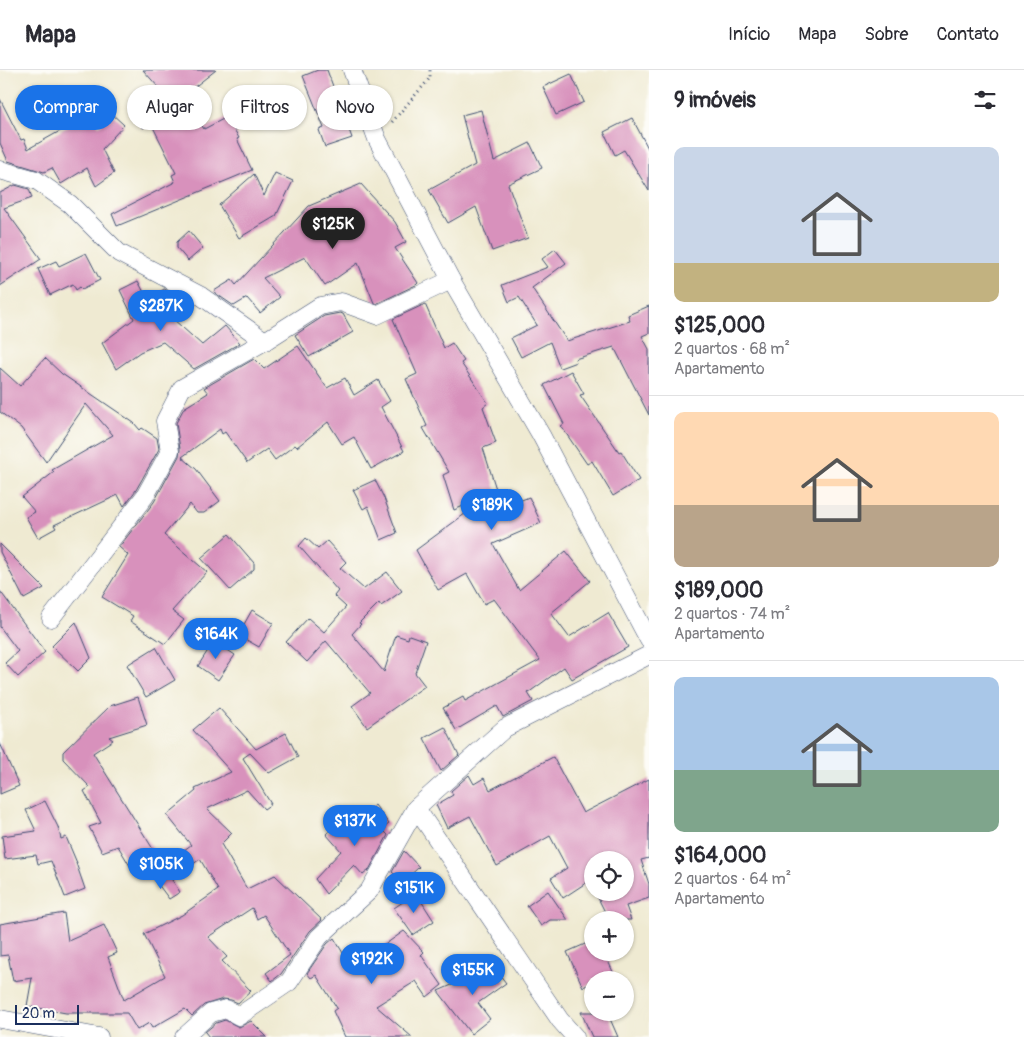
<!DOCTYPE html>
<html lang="pt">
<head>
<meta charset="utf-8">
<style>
  :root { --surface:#fff; --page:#f7f7f7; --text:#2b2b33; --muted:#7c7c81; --line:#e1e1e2; --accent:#1a73e8 }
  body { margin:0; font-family:Pangolin,sans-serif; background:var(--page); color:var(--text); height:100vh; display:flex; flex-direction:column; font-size:19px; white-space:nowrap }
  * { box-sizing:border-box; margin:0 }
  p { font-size:16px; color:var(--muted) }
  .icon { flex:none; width:28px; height:28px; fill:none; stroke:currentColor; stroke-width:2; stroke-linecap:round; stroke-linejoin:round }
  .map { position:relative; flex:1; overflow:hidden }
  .drawer { display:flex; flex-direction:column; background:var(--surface); width:375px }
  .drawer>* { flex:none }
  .top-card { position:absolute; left:15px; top:15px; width:475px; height:45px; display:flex; gap:10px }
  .controls { position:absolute; left:584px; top:781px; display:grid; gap:10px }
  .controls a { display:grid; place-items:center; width:50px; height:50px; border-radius:50%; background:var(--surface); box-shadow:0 1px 4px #0004; font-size:25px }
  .scale { position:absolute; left:15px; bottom:12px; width:64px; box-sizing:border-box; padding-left:5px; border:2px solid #1b2f5e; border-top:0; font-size:14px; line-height:18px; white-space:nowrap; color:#1b2f5e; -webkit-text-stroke:4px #fdfcf7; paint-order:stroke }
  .price { position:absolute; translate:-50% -42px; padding:0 11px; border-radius:18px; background:var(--accent); color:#fff; font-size:16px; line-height:32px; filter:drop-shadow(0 1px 2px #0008) }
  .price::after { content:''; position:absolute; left:50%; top:30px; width:15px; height:11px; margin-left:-8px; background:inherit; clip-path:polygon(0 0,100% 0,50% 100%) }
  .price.on { background:#222; color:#fff }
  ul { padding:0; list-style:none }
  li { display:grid; align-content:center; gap:10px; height:265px; padding:0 25px }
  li+li { border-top:1px solid var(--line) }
  li span { display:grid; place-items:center; height:155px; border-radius:10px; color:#555 }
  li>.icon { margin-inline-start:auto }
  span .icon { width:90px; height:90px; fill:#fffc; stroke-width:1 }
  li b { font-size:21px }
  h2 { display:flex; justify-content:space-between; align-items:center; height:60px; padding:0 25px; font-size:21px }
  .chip { padding:0 18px; border-radius:22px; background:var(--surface); box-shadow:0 1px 4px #0004; font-size:18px; line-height:45px }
  .chip.on { background:var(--accent); color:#fff }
  header { display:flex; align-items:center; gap:30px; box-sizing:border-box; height:70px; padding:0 25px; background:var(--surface); border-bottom:1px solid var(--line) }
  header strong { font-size:24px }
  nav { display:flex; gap:28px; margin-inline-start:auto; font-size:18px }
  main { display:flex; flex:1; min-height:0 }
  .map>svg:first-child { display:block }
</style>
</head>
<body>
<header>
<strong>Mapa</strong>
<nav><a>Início</a><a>Mapa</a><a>Sobre</a><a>Contato</a></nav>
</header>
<main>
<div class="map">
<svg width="649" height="967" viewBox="0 0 649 967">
  <rect width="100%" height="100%" fill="#fdfcf7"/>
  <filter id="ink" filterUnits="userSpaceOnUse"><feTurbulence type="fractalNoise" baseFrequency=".02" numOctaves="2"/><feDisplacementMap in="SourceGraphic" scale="10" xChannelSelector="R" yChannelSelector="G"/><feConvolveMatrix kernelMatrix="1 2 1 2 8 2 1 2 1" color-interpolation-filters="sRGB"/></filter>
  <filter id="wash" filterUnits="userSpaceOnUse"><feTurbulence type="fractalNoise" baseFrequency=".0096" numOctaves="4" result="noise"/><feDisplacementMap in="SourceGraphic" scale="20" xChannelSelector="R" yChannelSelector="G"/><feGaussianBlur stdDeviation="1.12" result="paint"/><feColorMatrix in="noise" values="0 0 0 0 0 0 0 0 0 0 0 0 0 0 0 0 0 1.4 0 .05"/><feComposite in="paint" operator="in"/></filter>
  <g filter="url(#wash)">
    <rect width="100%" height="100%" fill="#efead2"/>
    <g id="blocks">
      <g fill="#d891bc">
        <polygon points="143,0 216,0 183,26 204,59 227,47 239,68 237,69 252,100 117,156 112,144 175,112 172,105 176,103 151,53 143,58 130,38 160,19"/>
        <polygon points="318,0 327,0 352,68 325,77 319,60 324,58 303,6"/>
        <polygon points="571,4 584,32 556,45 543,17"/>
        <polygon points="0,29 21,70 24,69 28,79 69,56 67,54 86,40 99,56 111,43 124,55 102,79 114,103 96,116 87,98 61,114 52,98 44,102 8,91 0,73"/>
        <polygon points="481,40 494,91 530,73 542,98 508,114 528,168 492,181 476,137 448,153 429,120 475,95 462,45"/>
        <polygon points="632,48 649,80 649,121 624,80 615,85 604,62"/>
        <polygon points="275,103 293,111 276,146 239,168 219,135 254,104 264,126"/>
        <polygon points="361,114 395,152 406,172 395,178 418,213 416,215 376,234 374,233 358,193 325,216 305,187 263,208 280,227 260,243 247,228 234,236 215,223 214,221 232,210 236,215 309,136"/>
        <polygon points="15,115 29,119 32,128 4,138 41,189 0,216 0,123"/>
        <polygon points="189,161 203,178 188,191 177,178 177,172"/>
        <polygon points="555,179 566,193 532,218 567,271 630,251 628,245 649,236 649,263 642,266 649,279 649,345 614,277 575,289 576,292 560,298 550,272 521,287 511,268 537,255 519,227 509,232 502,215 548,197 542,189"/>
        <polygon points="86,183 100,210 82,219 80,217 76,220 73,214 50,225 38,199 56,191 59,196"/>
        <polygon points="138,211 148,230 164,219 169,221 176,231 163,240 202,275 225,256 240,273 194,299 163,272 140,282 116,299 102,273 134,249 120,220"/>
        <polygon points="425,234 444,278 452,273 464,291 461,293 488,333 483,337 496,373 483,378 502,438 529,427 541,453 493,474 519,520 566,481 590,511 551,543 569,567 608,543 628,577 572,609 564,597 528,623 533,631 503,647 497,636 456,660 443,638 463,627 465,631 540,590 494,529 484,534 467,504 438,520 416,480 477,435 475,431 454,440 443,405 449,402 423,358 427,356 406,309 417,304 393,249"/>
        <polygon points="340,243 343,244 353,262 309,287 295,265 324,246"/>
        <polygon points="298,276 327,318 345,308 354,325 378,310 390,331 381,337 404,381 371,399 354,367 342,374 328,352 297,377 295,375 275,390 267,379 247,393 225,362 222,364 220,359 182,387 196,399 220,431 204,443 197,443 190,434 164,465 207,502 172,541 184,550 165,574 130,551 133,546 102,527 128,485 119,477 154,432 179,386 180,379 176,353 184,338 208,323 204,318 254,289 264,299"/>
        <polygon points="45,288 62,304 134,353 140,360 142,358 157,368 159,379 136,420 124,436 118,425 54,455 56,458 38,468 26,447 35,442 22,427 54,402 52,400 113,365 86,334 46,392 21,358 0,342 0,298 20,316"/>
        <polygon points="571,301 584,324 580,325 619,382 621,381 639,410 613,426 592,391 587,394 561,356 564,354 544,315"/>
        <polygon points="375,410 384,428 397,463 381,470 368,436 363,439 353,420"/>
        <polygon points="229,464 254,493 254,499 230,520 201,488"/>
        <polygon points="306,468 318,479 327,471 346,492 340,498 364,519 387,502 402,521 381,536 379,533 359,553 361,554 352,564 384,602 396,565 408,569 409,565 426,571 415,603 425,616 367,657 352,636 370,623 326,571 307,592 286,572 308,548 324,562 346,537 334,526 338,521 299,476"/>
        <polygon points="0,474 44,518 24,529 0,482"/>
        <polygon points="0,521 45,582 18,607 5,593 18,581 0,557"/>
        <polygon points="252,540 273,553 259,577 238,565"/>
        <polygon points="76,552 91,588 78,601 52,576"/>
        <polygon points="214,571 235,585 218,610 198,596"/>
        <polygon points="156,577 175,610 146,627 127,595"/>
        <polygon points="138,627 147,655 109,667 113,670 93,683 163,795 191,775 167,745 196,721 195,719 231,702 193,660 219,638 256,679 286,663 298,687 269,703 250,683 243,688 271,734 264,739 247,720 207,739 232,763 221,774 247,819 275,805 322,850 310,861 281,904 272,911 266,903 290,885 264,845 257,849 252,838 208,867 227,887 222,891 251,921 238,933 231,930 223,929 204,935 192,946 185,939 152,958 149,953 137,960 127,943 66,943 27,936 32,908 13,911 8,885 0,886 0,854 64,843 68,871 104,855 117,883 108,887 124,930 165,906 144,864 182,845 218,820 200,789 172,810 180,822 169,829 140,790 130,796 118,776 102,782 89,757 101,753 84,721 90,717 63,689 63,682 110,636"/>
        <polygon points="445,657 459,685 441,701 424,668"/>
        <polygon points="0,673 19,716 0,724"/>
        <polygon points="553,687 583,743 649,709 649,788 641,790 649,814 649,828 626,836 631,850 609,850 595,822 625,822 625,790 592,790 592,809 563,828 551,808 567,798 550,766 497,796 470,746 447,758 436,735 453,725 451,721 469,705 474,714 484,708 490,720"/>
        <polygon points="45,731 58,757 61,769 66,767 77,793 76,793 85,819 65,827 51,791 38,794 36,785 5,789 2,766 36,761 26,740"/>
        <polygon points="375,735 389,754 382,759 388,765 369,800 363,805 354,795 326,824 315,809 341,781 326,764 340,752 345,756"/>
        <polygon points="404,781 419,797 403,812 392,802"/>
        <polygon points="548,821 568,850 550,850 541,856 527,836"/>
        <polygon points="416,823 434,851 413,865 394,838"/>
        <polygon points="404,861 424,882 421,885 442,915 427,927 416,911 376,936 412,967 345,967 333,941 337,938 316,905 311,908 307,903 327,874 334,868 352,898"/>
        <polygon points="592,871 592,882 604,882 614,904 599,910 592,910 592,913 583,917 567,882"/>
        <polygon points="490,892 506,913 478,933 490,949 471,964 438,921 468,908"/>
        <polygon points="581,942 607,942 618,967 592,967"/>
        <polygon points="225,950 239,957 251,951 267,967 209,967 205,962 216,953"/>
      </g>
    </g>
  </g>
  <g filter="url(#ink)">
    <use href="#blocks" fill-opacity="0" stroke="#3b4b6f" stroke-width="1"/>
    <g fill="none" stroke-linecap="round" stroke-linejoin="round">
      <defs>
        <g id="street">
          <polyline points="352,0 377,69 451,210 541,365 649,570"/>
          <polyline points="0,100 36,110 70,134 119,183 201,226 265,271"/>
          <polyline points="51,548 145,426 170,381 165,351 182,318 265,271 320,236 341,232 377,245 451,210"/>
          <polyline points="416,738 560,950 575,967"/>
          <polyline points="0,949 99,967"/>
          <polyline points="184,967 211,943 226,939 239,946 289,912 319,867 369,821 416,738 505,658 649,585"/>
        </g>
      </defs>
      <use href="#street" stroke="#3b4b6f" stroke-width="19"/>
      <polyline stroke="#3b4b6f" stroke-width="3" stroke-dasharray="1 4" stroke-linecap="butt" points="392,52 430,8 430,0"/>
      <use href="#street" stroke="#fff" stroke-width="18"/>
    </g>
  </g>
</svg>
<div class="controls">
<a><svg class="icon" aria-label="locate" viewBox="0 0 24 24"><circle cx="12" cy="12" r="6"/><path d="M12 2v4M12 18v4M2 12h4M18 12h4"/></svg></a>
<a>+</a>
<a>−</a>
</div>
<div class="scale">20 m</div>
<b class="price on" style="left:333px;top:180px">$125K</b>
<b class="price" style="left:161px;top:262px">$287K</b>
<b class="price" style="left:492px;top:461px">$189K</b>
<b class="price" style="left:216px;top:590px">$164K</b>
<b class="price" style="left:355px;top:777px">$137K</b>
<b class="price" style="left:161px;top:820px">$105K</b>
<b class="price" style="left:414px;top:844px">$151K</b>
<b class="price" style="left:372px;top:915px">$192K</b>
<b class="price" style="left:473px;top:926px">$155K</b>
<div class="top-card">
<a class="chip on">Comprar</a>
<a class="chip">Alugar</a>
<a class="chip">Filtros</a>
<a class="chip">Novo</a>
</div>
</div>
<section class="drawer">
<h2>9 imóveis<svg class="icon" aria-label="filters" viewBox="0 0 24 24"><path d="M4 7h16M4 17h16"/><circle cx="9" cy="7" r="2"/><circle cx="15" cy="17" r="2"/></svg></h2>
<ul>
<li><span style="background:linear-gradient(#c9d6e8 75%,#c2b280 0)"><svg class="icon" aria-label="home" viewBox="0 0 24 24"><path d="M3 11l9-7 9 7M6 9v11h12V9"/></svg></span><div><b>$125,000</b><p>2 quartos · 68 m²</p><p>Apartamento</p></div></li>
<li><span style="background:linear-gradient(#ffd9b3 60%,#b9a48a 0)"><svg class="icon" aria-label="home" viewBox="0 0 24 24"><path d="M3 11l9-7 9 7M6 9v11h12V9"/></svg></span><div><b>$189,000</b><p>2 quartos · 74 m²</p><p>Apartamento</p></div></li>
<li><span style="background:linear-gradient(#a9c7e8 60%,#7fa58c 0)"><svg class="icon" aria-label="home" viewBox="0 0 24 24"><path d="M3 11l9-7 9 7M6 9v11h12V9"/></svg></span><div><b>$164,000</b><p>2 quartos · 64 m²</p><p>Apartamento</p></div></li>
</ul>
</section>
</main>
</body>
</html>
